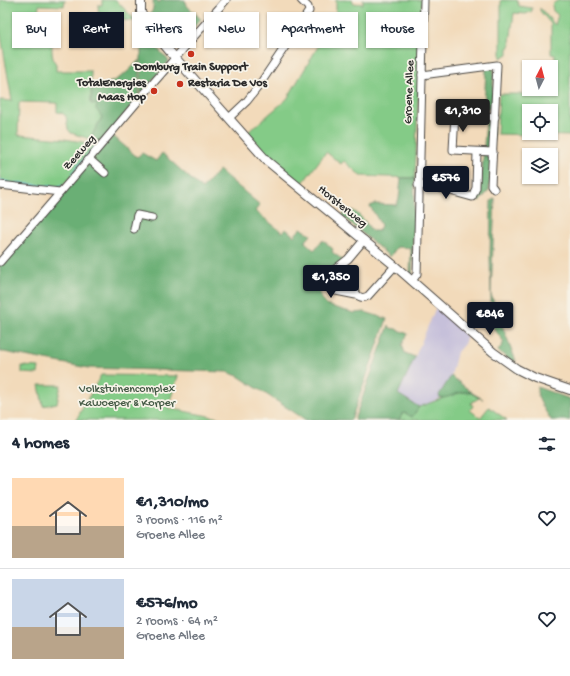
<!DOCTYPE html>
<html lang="en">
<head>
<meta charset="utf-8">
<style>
  :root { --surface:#fff; --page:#f6f6f7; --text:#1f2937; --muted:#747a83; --line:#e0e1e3; --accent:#111827 }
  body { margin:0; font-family:"Gochi Hand",sans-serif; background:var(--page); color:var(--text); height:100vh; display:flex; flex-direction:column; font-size:15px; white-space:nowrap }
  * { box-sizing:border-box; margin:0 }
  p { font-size:13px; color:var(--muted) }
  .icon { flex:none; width:22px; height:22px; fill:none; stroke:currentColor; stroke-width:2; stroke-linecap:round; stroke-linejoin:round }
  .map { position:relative; height:420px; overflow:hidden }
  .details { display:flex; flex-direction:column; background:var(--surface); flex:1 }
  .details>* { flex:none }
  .hud { position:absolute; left:12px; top:12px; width:546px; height:36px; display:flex; gap:8px }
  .needle { width:26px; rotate:6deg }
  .controls { position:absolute; left:522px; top:60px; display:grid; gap:8px }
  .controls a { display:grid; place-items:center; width:36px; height:36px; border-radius:0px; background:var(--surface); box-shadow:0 1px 3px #0004; font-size:20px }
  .price { position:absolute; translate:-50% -34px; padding:0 9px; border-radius:4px; background:var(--accent); color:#fff; font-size:13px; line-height:26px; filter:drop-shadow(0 1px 2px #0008) }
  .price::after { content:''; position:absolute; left:50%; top:24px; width:12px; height:9px; margin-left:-6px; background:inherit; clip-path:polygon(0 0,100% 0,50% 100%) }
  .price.on { background:#222; color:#fff }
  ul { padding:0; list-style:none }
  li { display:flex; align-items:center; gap:12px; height:100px; padding:0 12px }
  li+li { border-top:1px solid var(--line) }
  li span { display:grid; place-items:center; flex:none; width:112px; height:80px; border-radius:0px; color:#555 }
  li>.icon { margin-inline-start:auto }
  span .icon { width:48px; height:48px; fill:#fffc; stroke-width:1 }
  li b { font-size:17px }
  h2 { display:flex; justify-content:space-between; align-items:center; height:48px; padding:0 12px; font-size:17px }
  .tag { padding:0 14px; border-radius:0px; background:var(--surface); box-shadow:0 1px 3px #0004; font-size:14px; line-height:36px }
  .tag.on { background:var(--accent); color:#fff }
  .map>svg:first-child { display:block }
</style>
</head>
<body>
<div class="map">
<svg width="570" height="420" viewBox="0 0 570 420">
  <rect width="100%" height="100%" fill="#f7f3e8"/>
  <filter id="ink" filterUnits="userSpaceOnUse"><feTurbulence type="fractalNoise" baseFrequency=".025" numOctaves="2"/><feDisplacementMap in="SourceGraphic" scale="8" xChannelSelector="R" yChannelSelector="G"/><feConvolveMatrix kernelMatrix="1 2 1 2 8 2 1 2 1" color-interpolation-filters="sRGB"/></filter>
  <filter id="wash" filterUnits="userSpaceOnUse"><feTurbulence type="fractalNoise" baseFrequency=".012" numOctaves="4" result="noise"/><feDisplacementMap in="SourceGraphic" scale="16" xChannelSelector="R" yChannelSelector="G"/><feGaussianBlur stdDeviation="0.9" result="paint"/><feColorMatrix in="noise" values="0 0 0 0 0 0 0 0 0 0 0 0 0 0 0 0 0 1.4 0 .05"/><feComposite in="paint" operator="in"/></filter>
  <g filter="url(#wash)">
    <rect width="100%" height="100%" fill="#f2daba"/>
    <polygon fill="#c6c0da" points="436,307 467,336 464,344 457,352 451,376 439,395 440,398 419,407 398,394 415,357"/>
    <g fill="#84cb87" stroke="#587b59" fill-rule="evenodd">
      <path d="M0,0H65L64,6L39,5L38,14H33L32,26L53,28C53,38 49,56 56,64V71H91V103L97,104L99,113L102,117L90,139L71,133L68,129L66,116L62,113L57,112V103L19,102L18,135L64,139L96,144L97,147L63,186L56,189L0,183V100L12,101L0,30Z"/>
      <polygon points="102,0 116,0 133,18 135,21 99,19 98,5 102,5"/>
      <polygon points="336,0 352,0 353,3 363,4 363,0 422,0 415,178 361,176 344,161 341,164 326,152 302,184 270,159 257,146 257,144 250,135 247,133 287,99 336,16"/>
      <polygon points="501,0 517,0 519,6 532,8 532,11 526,14 514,13 510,42 511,44 509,48 508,48 508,54 501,58"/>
      <path d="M560,0H570V136L497,134L499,94H553L555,55L551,54V24L540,11V8L555,25L558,15L553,11L552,5L555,2ZM529,111H551V133H529Z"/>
      <polygon points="22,366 39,367 38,374 22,373"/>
      <polygon points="101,375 178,376 168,408 229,420 76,420"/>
      <polygon points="39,385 61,385 57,403 43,406"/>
      <polygon points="466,392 471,393 479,398 471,403 473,406 470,410 480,418 489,407 507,420 399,420 403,413 405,412 412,417 419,407 454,394"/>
    </g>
    <g fill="#6baf74" stroke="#4b6d50">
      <path d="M153,0H157L159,3L161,0H185L186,5L201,19L176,46L148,16C153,13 154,6 153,0Z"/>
      <polygon points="142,31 169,61 141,94 141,34"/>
      <path d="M139,60V97L100,143L90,139L102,117L96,109L97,104H91L92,87C114,83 124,77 139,60Z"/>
      <polygon points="494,68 492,109 484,108 486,69"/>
      <polygon points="486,119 494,120 489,190 481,200 477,201 476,197 481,185"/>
      <path d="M113,136L137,157L142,153L156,161L162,153L202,189L219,170L260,205L255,211L282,232L286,229L294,236L301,228L311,235L305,242L314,250L323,240L333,249L332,252L343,260C337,266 320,282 319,290C319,295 324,301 326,305L354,313L365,312L387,319L351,420H306L238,376L227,372L88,368L4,352H0V263Z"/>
      <path d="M401,178H415L412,276L410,275L411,248L397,247L390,257L342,216L344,213L352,210C361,215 366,223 372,231H378L380,228L381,225L370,206L375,204L396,205L399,199Z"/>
      <polygon points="495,198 491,294 498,315 516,361 510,360 498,351 504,342 490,323 497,315 491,302 490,257 491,201"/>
      <polygon points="389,325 390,328 396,329 408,334 402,345 405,353 415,357 398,394 419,407 412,417 405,413 403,413 399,420 354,420"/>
      <path d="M451,376L474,394L483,399C477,398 474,393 468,392C457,391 449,399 440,398L439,395Z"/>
      <path d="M537,387L570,399V420H551C545,410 536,399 537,387Z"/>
    </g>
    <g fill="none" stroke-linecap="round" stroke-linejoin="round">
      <g stroke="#5ab9d8" stroke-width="1.5">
        <polyline points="72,173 95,147"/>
        <polyline points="0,180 11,183"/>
        <polyline points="15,183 57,187 62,185"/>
      </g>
    </g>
  </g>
  <g filter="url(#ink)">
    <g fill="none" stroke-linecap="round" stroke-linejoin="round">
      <defs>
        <g id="minor">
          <polyline points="422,75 497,65 491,185 494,189"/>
          <polyline points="229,118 247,101 258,87 309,11 308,7 301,0"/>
          <polyline points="493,152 453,150 455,114 495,117"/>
          <polyline points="89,159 105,173"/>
          <polyline points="0,185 60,192"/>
          <polyline points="418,185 432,186 472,197 476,188 477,152"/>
          <polyline points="134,229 137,215 152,218"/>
          <path d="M364,240L348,259L335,269C340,276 345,281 351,286C356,292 358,301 368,296L395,266"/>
          <polyline points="0,262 84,165 155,81 226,0"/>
          <polyline points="340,277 340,283 336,291 356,295"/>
          <polyline points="412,281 417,274 424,0"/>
        </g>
        <polyline id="major" points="141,0 141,12 145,22 171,53 267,161 395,266 493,352 517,369 535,378 570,390"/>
      </defs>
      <use href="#minor" stroke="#494540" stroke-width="9"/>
      <use href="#major" stroke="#494540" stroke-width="10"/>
      <use href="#minor" stroke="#fff" stroke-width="7"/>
      <use href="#major" stroke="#fff" stroke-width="8"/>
    </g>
  </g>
  <g fill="#c8321e" stroke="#f7f3e8" stroke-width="1.5">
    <circle cx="191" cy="54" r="4"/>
    <circle cx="180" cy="84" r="4"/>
    <circle cx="154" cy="91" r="4"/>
  </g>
  <g text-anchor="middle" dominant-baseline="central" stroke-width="3.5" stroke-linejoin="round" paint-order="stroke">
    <g font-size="12" font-weight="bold" fill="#2b2b2b" stroke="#f7f3e8">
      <text x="191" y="68">Domburg Train Support</text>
      <text x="146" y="84" text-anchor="end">TotalEnergies<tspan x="146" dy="14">Maas Hop</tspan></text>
      <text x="188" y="84" text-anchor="start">Restaria De Vos</text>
    </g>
    <g font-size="12" fill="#2b2b2b" stroke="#f7f3e8">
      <text transform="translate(410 92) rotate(-88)">Groene Allee</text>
      <text transform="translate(80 153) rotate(-49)">Zeeweg</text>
      <text transform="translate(342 207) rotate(39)">Horsterweg</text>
    </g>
    <g font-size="12" fill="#465b47" stroke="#f7f3e8">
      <text x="127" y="390">Volkstuinencomplex<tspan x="127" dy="14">Kawoeper &amp; Korper</tspan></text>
    </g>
  </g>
</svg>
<div class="controls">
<a><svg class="needle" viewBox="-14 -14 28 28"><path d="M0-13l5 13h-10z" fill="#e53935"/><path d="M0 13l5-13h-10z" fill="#747a83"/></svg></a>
<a><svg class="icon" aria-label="locate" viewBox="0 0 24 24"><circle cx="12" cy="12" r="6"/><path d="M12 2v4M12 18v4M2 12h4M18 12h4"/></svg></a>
<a><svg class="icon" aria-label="layers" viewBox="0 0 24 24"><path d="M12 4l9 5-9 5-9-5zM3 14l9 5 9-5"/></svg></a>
</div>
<b class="price on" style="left:463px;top:133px">€1,310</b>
<b class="price" style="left:446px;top:200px">€576</b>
<b class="price" style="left:331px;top:299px">€1,350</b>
<b class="price" style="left:490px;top:336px">€846</b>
<div class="hud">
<a class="tag">Buy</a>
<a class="tag on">Rent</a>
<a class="tag">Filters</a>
<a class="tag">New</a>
<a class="tag">Apartment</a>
<a class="tag">House</a>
</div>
</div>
<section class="details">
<h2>4 homes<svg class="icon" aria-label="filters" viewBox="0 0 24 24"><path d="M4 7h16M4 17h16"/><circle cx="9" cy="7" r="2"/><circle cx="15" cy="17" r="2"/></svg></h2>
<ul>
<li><span style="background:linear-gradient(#ffd9b3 60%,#b9a48a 0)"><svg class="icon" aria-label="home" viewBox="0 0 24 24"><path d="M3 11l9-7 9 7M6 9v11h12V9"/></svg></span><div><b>€1,310/mo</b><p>3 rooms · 116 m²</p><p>Groene Allee</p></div><svg class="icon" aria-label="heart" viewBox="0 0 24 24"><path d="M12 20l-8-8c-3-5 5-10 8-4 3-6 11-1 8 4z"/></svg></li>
<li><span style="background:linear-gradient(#c9d6e8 60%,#b9a48a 0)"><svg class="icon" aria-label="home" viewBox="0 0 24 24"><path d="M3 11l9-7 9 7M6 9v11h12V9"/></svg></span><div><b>€576/mo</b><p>2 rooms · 64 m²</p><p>Groene Allee</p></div><svg class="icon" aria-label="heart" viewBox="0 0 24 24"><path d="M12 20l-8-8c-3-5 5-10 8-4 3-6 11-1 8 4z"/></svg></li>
</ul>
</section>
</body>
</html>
